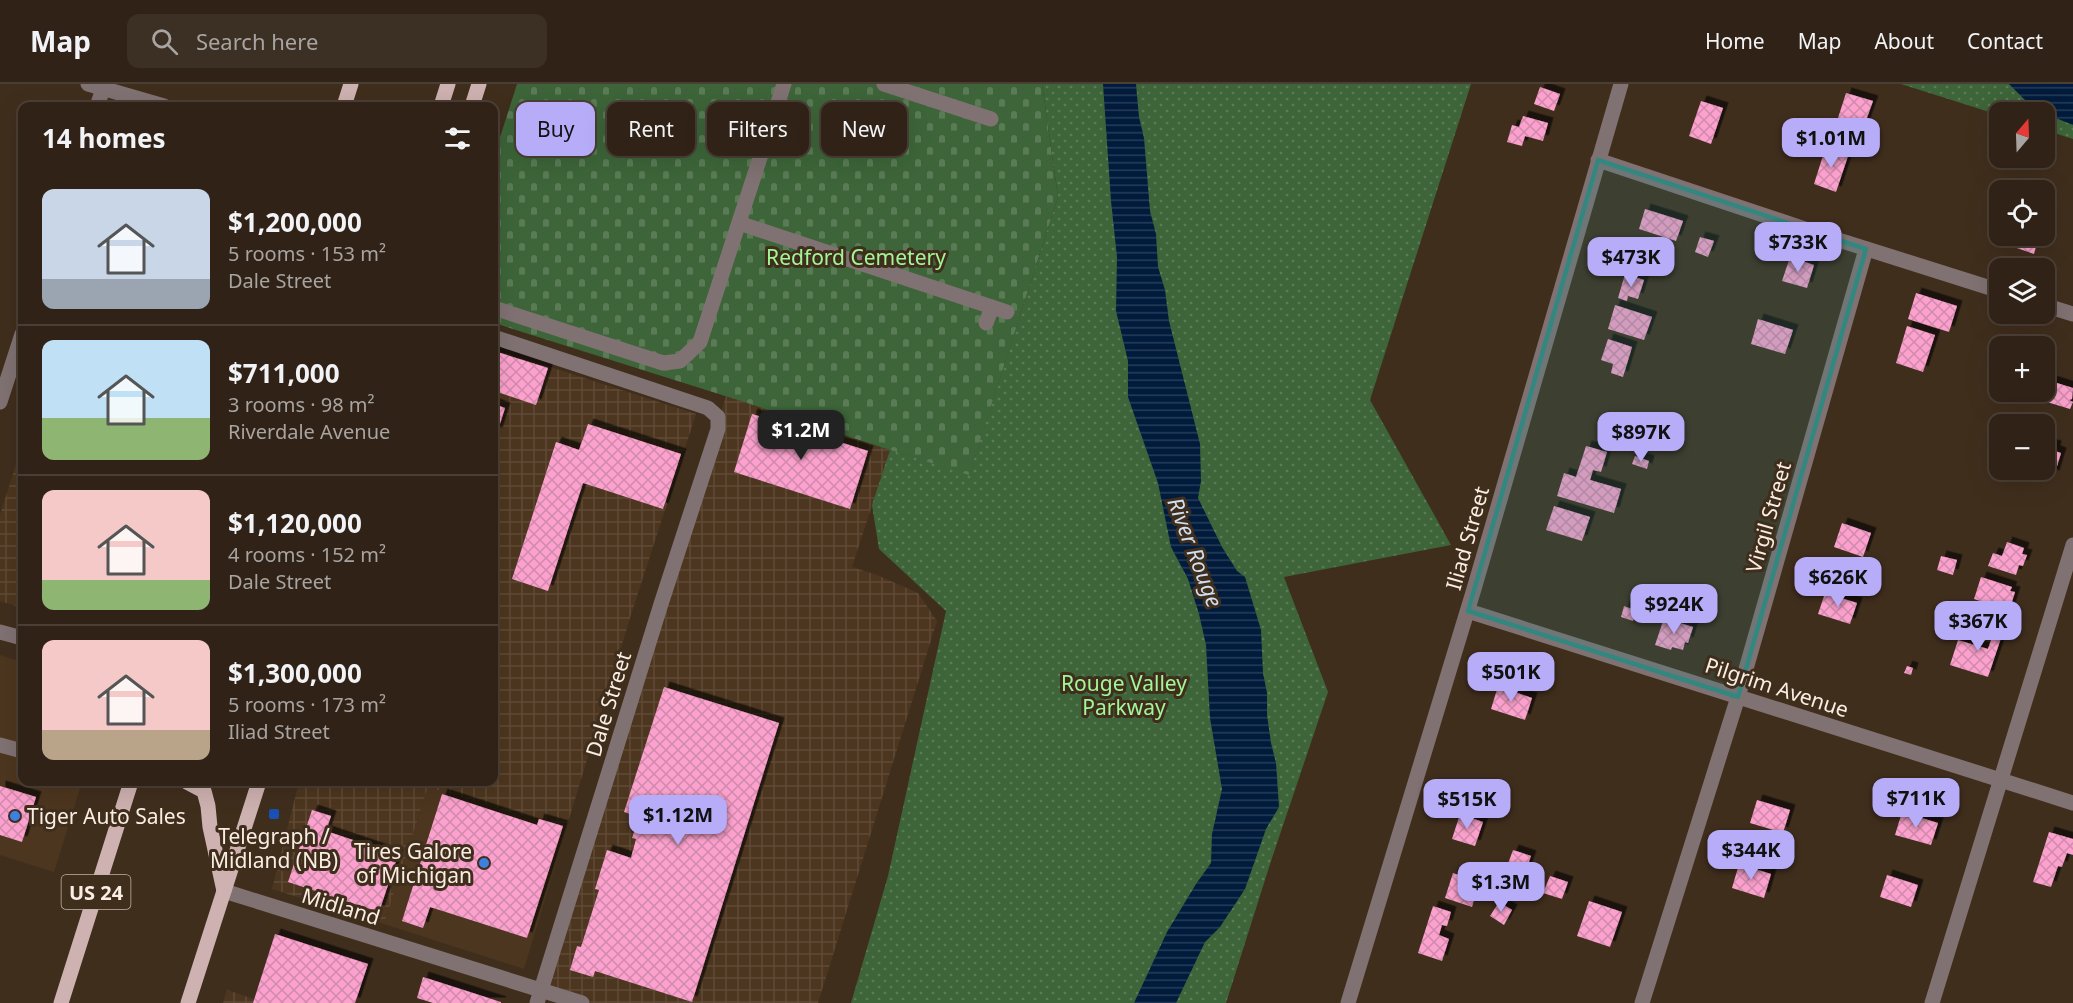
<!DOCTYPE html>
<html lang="en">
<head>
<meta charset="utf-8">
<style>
  :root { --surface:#302216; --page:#3c2f23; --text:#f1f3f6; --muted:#a8a4a1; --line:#4b3f35; --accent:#b6acf8 }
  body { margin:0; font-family:"Noto Sans",sans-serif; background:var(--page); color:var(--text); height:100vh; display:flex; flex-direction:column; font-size:22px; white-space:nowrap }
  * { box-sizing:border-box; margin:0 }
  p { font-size:20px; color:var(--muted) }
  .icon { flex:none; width:33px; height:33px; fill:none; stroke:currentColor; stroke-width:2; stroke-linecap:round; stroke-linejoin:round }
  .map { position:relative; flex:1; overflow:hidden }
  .drawer { position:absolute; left:18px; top:18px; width:480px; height:684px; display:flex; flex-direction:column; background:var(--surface); border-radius:12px; box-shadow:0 6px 24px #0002,0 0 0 2px var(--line) }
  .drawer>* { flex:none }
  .banner { position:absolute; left:516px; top:18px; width:570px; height:54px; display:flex; gap:12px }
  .needle { width:39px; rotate:19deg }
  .buttons { position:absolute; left:1989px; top:18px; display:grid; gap:12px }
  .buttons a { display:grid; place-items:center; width:66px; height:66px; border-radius:12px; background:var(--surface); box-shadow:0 6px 24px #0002,0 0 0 2px var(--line); font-size:30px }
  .price { position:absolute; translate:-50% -51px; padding:0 14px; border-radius:12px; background:var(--accent); color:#111; font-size:20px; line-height:39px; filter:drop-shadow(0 2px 3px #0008) }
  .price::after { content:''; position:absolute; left:50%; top:36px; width:18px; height:14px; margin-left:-9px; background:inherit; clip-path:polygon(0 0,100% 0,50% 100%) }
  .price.selected { background:#222; color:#fff }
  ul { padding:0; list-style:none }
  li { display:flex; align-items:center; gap:18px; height:150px; padding:0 24px }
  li+li { border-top:2px solid var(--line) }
  li span { display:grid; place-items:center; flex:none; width:168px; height:120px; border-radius:12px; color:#555 }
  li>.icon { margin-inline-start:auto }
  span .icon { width:72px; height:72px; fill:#fffc; stroke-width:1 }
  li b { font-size:26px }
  h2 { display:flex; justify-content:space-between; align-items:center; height:72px; padding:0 24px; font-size:26px }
  .chip { padding:0 21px; border-radius:12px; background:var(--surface); box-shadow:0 6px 24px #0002,0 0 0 2px var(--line); font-size:21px; line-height:54px }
  .chip.selected { background:var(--accent); color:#111 }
  header { display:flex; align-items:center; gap:36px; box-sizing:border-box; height:84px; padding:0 30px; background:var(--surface); border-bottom:2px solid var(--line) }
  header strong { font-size:28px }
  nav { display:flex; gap:33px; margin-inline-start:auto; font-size:21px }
  .search { width:420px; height:54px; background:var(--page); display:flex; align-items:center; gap:15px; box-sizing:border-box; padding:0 21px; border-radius:12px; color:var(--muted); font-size:22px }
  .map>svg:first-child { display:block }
</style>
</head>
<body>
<header>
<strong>Map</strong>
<div class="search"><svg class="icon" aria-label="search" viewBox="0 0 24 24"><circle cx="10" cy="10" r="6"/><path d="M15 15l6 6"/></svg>Search here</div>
<nav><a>Home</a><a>Map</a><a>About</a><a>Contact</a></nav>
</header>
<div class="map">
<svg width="2073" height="919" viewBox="0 0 2073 919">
  <defs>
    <pattern id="industrial-grid" width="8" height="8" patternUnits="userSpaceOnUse" patternTransform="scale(1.5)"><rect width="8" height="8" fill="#4d361f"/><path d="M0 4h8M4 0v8" fill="none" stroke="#5f4a35"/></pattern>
    <pattern id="cemetery-stones" width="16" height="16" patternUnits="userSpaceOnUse" patternTransform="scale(1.5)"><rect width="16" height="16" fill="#3d6539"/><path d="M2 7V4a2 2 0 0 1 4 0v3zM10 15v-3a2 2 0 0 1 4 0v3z" fill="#5a7b56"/></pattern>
    <pattern id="park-dots" width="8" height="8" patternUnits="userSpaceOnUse" patternTransform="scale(1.5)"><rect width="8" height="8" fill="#3d6539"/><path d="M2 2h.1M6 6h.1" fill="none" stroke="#5a7b56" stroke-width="1.8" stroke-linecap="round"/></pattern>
    <pattern id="water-rules" width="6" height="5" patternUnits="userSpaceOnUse" patternTransform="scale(1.5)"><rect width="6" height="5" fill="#011b3c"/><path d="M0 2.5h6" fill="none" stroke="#273c58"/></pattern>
    <pattern id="building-cross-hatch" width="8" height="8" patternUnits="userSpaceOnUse" patternTransform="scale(1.5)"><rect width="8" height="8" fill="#fca1cd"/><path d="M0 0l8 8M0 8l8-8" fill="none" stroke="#d08aab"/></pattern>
    <filter id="shadow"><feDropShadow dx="5.5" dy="-5.5" stdDeviation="0" flood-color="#0009"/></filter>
  </defs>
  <rect width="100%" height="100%" fill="#402e1d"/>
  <g fill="#4d361f">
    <polygon points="0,571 22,578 22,698 82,698 54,788 0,771"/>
    <polygon points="428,703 566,745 524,885 384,840"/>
  </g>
  <g fill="url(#industrial-grid)">
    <polygon points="494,265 696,330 629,537 566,745 428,703 384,840 272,805 299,698 494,698"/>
    <polygon points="726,312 890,366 852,483 877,491 918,509 937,537 818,919 592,919 545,903"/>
    <polygon points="22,361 22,524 0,517 0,431"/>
    <polygon points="227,906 266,919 223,919"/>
  </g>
  <polygon fill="url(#cemetery-stones)" points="517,0 1042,0 1058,113 969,392 741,317 494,239 494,72"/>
  <g fill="url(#park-dots)">
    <polygon points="1042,0 1471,0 1370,316 1451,461 1284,493 1328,608 1271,777 1226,919 851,919 888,792 946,527 879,465 872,421 890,366 969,391 1058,113"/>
    <polygon points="1901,0 2073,0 2073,55 2045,46 2044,28 2000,28 1999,31"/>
  </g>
  <g fill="url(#water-rules)">
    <polygon points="1103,0 1136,0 1139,33 1144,54 1150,127 1156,150 1158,183 1165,206 1169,237 1200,360 1201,397 1198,414 1222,463 1237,487 1245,493 1261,546 1263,589 1267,609 1267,631 1271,659 1276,679 1279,723 1266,745 1245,805 1220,843 1205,858 1176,919 1134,919 1167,848 1196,800 1211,779 1212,750 1222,705 1210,634 1206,561 1199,530 1188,495 1171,463 1158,399 1128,313 1128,277 1116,227 1117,173 1111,117"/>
    <polygon points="2009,0 2073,0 2073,41 2041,28 2026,17"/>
  </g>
  <g fill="url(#building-cross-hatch)" filter="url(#shadow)">
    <polygon points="1540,3 1560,10 1554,27 1534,20"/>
    <polygon points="1846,9 1873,17 1864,42 1838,34"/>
    <polygon points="1701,17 1723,24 1711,60 1689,52"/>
    <polygon points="1523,32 1548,39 1543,57 1525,52 1522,62 1507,58 1512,41 1519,43"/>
    <polygon points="1826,62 1849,69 1836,108 1814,100"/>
    <polygon points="1645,125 1683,137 1676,157 1639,145"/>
    <polygon points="2017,152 2039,152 2034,170 2014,163"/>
    <polygon points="1700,153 1714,157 1708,173 1695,168"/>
    <polygon points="1790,173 1814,181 1807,204 1782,197"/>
    <polygon points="1625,190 1644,196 1638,215 1628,212 1627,217 1618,214"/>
    <polygon points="1916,209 1957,222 1949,248 1908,235"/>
    <polygon points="1615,221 1652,233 1644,256 1608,245"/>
    <polygon points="1758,235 1793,246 1785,270 1751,260"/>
    <polygon points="1907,242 1935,251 1923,288 1896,279"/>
    <polygon points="1608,255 1632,263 1623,293 1611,289 1613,280 1601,276"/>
    <polygon points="494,267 548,284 536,321 494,307"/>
    <polygon points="2044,295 2073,304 2072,315 2069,316 2073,318 2070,325 2037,315 2039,308 2044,308"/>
    <polygon points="494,320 505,324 497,349 494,348"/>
    <polygon points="752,330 868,367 850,425 734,388"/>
    <polygon points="588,340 681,370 663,425 583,399 548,507 512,495 556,358 579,366"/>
    <polygon points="2044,359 2056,362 2055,367 2061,369 2054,392 2034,386 2044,386"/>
    <polygon points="1586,362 1607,368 1601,388 1593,386 1590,396 1621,405 1614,429 1557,412 1564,389 1576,393"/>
    <polygon points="1635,372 1649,377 1647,385 1632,380"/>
    <polygon points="1554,422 1590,433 1582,457 1546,446"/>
    <polygon points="1842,439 1871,449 1863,473 1834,463"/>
    <polygon points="2007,458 2024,464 2022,470 2027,471 2023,482 2019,481 2016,491 1988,482 1993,469 2002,472"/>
    <polygon points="1941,472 1957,476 1953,491 1937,486"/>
    <polygon points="1981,493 2012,503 2010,507 2015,508 2010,524 2005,522 2004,525 1974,515"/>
    <polygon points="1825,509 1857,519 1850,540 1818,530"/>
    <polygon points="1624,522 1637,527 1633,537 1621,533"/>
    <polygon points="1664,534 1693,543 1688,559 1685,558 1683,566 1672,563 1671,566 1655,561"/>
    <polygon points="1983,538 2004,545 1988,593 1950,581 1958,556 1988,565 1991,556 1979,552"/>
    <polygon points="1907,582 1913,584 1911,591 1904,589"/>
    <polygon points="1498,602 1532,614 1525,636 1491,625"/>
    <polygon points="664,603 779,639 692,918 595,887 593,893 570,886 577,862 581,863 599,806 595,805 607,766 631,774 636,755 632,754 639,733 624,728"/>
    <polygon points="403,698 421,698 419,703"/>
    <polygon points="0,702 36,713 22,758 0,751"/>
    <polygon points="442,710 537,741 539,735 563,742 527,854 430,823 423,844 402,837"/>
    <polygon points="1757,716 1790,726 1783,749 1750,739"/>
    <polygon points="312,726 331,732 326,747 398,771 379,828 288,798"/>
    <polygon points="1902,728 1938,739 1931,761 1895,751"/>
    <polygon points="1460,730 1483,738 1475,762 1452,755"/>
    <polygon points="2049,748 2073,755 2073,771 2067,769 2062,783 2058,782 2051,803 2033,798"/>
    <polygon points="1513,766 1531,772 1524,791 1506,785"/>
    <polygon points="1739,780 1771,790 1764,814 1732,804"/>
    <polygon points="1453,789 1480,798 1472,823 1445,814"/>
    <polygon points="1887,791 1918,801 1911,823 1880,813"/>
    <polygon points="1550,792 1568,798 1562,815 1543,809"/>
    <polygon points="1589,817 1622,828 1610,863 1577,852"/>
    <polygon points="1499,818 1512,826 1504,841 1490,832"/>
    <polygon points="1433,822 1451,828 1447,842 1442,841 1439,851 1449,855 1442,877 1418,869"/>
    <polygon points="275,850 368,880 355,919 253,919"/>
    <polygon points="423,893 501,918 501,919 433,919 417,914"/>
  </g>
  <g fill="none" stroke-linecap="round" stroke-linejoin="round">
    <g stroke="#807272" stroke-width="15">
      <polyline points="88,0 164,22"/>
      <polyline points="884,0 991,35"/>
      <polyline points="97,22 105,0"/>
      <polyline points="1598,76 1826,152 2000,207"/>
      <polyline points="739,139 1007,228"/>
      <polyline points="2044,221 2073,230"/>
      <polyline points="494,224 663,279 680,277 700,258 784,0"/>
      <polyline points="986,239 992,223"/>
      <polyline points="494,253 693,319 708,324 718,333 718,345 661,520 537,919"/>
      <polyline points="0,318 22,250"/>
      <polyline points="1468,527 2073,719"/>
      <polyline points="0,548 22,554"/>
      <polyline points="0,661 22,667"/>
      <polyline points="224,807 582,919"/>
      <polyline points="1348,919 1474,505 1621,0"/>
      <polyline points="1642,919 1738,613 1866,165"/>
      <polyline points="1932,919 2073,461"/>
    </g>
    <g stroke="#ceb1b1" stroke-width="15">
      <polyline points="344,22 351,0"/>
      <polyline points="441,22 448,0"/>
      <polyline points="472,22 479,0"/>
      <polyline points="187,698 204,707 208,722 210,743 224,807"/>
      <polyline points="61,919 131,698"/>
      <polyline points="188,919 259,698"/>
    </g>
  </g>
  <path fill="#328880" fill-opacity="0.2" stroke="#328880" stroke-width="4.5" stroke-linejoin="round" d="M1598,76L1866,165L1738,613L1468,527Z"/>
  <rect fill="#1a4fb4" stroke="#402e1d" stroke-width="2" x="268" y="724" width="12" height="12" rx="3"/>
  <g fill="#3f7fe0" stroke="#402e1d" stroke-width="2">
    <circle cx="15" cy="732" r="6"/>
    <circle cx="484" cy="779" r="6"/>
  </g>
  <g text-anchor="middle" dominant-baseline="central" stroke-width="6" stroke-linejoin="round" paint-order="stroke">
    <rect fill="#402e1d" stroke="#c2b4a8" stroke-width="1.5" x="61.5" y="791" width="69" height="34" rx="4.5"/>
    <g font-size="20" font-weight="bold" fill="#faeee4">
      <text x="96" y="808">US 24</text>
    </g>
    <g font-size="21" fill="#a1f698" stroke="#402e1d">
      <text x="856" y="173">Redford Cemetery</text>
      <text x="1124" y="599">Rouge Valley<tspan x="1124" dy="24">Parkway</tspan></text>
    </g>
    <g font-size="21" fill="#faeee4" stroke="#402e1d">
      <text transform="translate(1768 433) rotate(-74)">Virgil Street</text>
      <text transform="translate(1467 454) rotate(-74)">Iliad Street</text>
      <text transform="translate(1777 603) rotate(18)">Pilgrim Avenue</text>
      <text transform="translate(608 620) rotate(-73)">Dale Street</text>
      <text transform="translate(341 822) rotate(17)">Midland</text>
    </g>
    <g font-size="21" fill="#faeee4" stroke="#402e1d" text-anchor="start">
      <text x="27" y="732">Tiger Auto Sales</text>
      <text x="274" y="752" text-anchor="middle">Telegraph /<tspan x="274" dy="24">Midland (NB)</tspan></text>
      <text x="472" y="767" text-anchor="end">Tires Galore<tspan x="472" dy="24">of Michigan</tspan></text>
    </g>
    <g font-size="22" font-style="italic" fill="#d0dff1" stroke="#402e1d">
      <text transform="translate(1196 468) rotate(69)">River Rouge</text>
    </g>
  </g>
</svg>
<div class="buttons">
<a><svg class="needle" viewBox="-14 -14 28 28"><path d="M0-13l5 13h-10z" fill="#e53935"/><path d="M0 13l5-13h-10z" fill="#a8a4a1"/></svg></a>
<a><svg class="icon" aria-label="locate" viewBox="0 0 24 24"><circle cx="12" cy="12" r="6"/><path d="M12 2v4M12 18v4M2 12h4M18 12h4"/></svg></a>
<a><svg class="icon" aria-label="layers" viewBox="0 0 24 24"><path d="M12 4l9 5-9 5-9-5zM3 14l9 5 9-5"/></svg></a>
<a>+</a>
<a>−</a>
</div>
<b class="price" style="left:1831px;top:85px">$1.01M</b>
<b class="price" style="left:1798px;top:189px">$733K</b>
<b class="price" style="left:1631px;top:204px">$473K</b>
<b class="price selected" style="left:801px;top:377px">$1.2M</b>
<b class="price" style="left:1641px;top:379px">$897K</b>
<b class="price" style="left:1838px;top:524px">$626K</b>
<b class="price" style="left:1674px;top:551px">$924K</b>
<b class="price" style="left:1978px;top:568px">$367K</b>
<b class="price" style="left:1511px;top:619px">$501K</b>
<b class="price" style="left:1916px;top:745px">$711K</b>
<b class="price" style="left:1467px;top:746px">$515K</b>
<b class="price" style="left:678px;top:762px">$1.12M</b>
<b class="price" style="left:1751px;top:797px">$344K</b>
<b class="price" style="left:1501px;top:829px">$1.3M</b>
<div class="banner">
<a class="chip selected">Buy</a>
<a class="chip">Rent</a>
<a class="chip">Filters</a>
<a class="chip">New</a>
</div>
<section class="drawer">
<h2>14 homes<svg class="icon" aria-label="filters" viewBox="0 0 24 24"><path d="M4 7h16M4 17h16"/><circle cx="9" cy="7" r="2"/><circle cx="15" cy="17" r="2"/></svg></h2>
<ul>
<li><span style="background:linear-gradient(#c9d6e8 75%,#9aa5b1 0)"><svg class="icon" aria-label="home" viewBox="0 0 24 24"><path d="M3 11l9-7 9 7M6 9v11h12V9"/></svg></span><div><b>$1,200,000</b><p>5 rooms · 153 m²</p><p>Dale Street</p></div></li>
<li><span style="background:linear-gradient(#bfe0f5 65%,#8fb573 0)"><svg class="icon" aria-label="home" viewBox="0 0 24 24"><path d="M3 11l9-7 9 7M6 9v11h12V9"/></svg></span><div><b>$711,000</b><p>3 rooms · 98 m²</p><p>Riverdale Avenue</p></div></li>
<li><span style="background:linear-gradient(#f6c9c9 75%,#8fb573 0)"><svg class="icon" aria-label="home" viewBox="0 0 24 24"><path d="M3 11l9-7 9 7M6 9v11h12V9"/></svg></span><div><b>$1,120,000</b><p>4 rooms · 152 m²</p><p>Dale Street</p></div></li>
<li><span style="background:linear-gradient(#f6c9c9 75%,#b9a48a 0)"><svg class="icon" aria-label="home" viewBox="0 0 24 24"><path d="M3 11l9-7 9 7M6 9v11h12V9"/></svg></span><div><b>$1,300,000</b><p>5 rooms · 173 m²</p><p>Iliad Street</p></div></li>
</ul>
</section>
</div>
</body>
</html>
